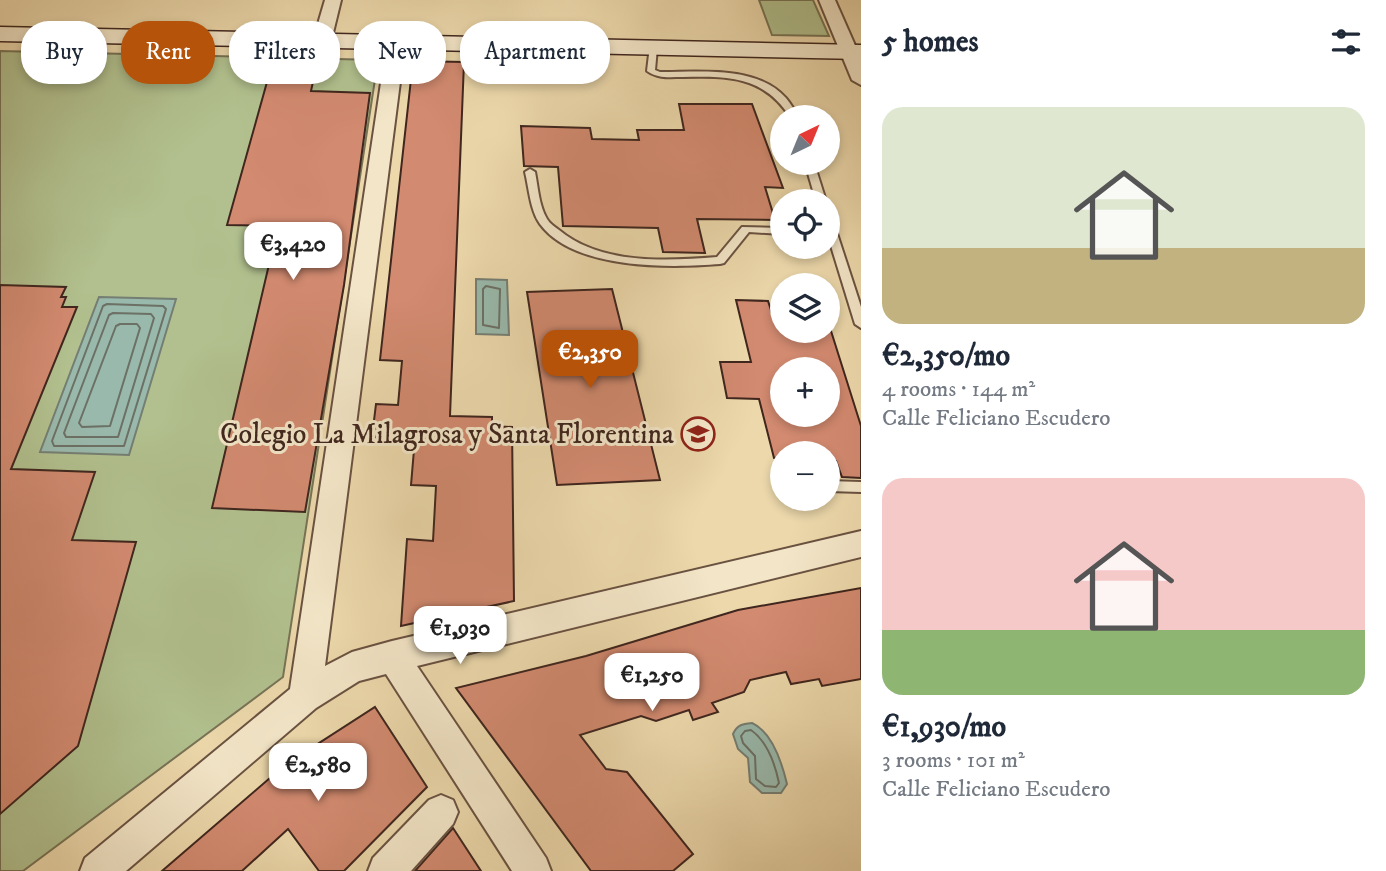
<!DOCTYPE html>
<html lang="en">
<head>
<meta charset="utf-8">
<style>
  :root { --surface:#fff; --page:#f6f6f7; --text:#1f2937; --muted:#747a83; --accent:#b45309 }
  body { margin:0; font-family:"IM FELL DW Pica",serif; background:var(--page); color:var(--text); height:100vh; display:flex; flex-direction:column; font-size:26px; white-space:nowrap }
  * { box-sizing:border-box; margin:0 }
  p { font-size:23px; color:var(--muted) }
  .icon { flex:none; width:38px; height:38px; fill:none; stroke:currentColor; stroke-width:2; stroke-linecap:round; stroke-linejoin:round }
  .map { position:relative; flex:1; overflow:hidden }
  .side { display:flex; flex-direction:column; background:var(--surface); width:525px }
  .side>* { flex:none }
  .hud { position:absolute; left:21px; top:21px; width:665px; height:63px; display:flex; gap:14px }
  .needle { width:46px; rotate:43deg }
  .controls { position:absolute; left:770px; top:105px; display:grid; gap:14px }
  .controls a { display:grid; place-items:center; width:70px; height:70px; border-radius:50%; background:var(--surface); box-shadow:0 4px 10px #0003; font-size:35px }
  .price { position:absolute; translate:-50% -60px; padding:0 16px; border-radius:14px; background:#fff; color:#222; font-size:23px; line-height:46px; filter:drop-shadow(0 2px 4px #0008) }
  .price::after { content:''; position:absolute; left:50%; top:42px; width:21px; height:16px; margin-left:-10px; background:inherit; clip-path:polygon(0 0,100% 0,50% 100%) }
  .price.current { background:var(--accent); color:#fff }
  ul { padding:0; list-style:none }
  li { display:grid; align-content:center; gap:14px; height:371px; padding:0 21px }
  li span { display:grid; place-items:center; height:217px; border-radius:21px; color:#555 }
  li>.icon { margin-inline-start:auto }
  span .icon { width:126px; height:126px; fill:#fffc; stroke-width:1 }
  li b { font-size:30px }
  h2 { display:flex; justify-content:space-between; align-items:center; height:84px; padding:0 21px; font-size:30px }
  .tag { padding:0 24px; border-radius:28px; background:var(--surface); box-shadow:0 4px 10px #0003; font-size:24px; line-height:63px }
  .tag.current { background:var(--accent); color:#fff }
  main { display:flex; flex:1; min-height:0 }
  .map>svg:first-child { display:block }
</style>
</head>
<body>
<main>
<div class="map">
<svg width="861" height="871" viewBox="0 0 861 871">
  <rect width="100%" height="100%" fill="#ecd8ab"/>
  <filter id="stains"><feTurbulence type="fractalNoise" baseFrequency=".00286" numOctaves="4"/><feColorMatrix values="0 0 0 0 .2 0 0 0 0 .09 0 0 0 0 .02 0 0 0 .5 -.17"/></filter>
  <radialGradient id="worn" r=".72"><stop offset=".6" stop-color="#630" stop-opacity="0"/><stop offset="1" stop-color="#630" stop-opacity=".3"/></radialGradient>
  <g fill="#b1c08e" stroke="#787356" stroke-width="2">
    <polygon points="759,0 813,0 829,36 772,35"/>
    <polygon points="0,51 378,60 283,677 23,871 0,871"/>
  </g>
  <g fill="#99b9ac" stroke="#757e73" stroke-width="2">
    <polygon points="476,279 507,280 509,335 476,334"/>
    <polygon points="99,297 176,299 129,455 40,452"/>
    <path d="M752,723C772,732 782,763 787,784L781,793H762L750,782L748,758L738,749L733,734C737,725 742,724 752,723Z"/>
  </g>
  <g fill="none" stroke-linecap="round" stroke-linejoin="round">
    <g stroke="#6c7065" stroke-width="2">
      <polygon points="486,286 500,289 499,328 483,325 483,289"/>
      <polygon points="107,304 163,306 166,309 124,446 54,446 52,441 103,306"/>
      <polygon points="113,313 151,314 154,318 118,437 66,437 64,433 109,315"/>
      <polygon points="120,324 137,324 140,328 110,426 82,427 79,423 116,326"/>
      <path d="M751,730C768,742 775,764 779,783L776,787L765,786L756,779L755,756L743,743L741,736L745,731Z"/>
    </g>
  </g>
  <g fill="#d28a70" stroke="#3f261e" stroke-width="2" fill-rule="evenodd">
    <polygon points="274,57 318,58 311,91 370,93 344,285 305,512 212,508 278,226 227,225"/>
    <polygon points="413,61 464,62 450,416 492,417 492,426 512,427 514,601 401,626 407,539 433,541 436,486 411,485 415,438 372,437 376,404 398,405 402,361 380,360"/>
    <polygon points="679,104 752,104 783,188 765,187 775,220 697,219 705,253 663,252 658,228 563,226 558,167 524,166 521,126 590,128 592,139 639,140 637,130 684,130"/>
    <polygon points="0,285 66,287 61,297 66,297 62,307 77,307 11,469 95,472 72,540 136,542 78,746 0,814"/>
    <polygon points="612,289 660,480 557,485 527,292"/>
    <path d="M736,300L768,301L772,313H782V331H831L861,426V478L842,477L836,461L828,460V453H782V457L774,458L759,399L727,398L720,362H751ZM782,369H828V415H782Z"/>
    <polygon points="861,588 861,679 822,686 819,679 791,684 786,672 750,680 744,692 712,703 718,712 693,720 689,710 656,721 641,716 580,735 606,769 627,772 693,854 673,871 591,871 456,688 586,656 738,610"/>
    <polygon points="375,707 427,787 344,871 319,871 288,829 242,871 162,871 285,765"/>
    <polygon points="453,828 481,871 415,871"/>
  </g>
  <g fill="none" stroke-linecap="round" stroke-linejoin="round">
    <defs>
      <g id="lane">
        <path d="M650,46L657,48L655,70L660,72C701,72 756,65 786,98C791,104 795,111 798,117H790C764,76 728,76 683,77C670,77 658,79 647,71Z"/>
        <polygon points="805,163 814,163 826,201 816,201"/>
        <path d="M530,169L535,172C538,187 539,206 547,219C550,224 555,227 559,230C601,265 667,261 717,257L742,227L782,228V234L749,232L724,263L720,264C670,268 574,270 540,224C530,210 529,188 525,172Z"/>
        <polygon points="828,218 833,221 861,307 861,328 855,324 828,236"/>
        <polygon points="828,481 861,482 861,492 828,491"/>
      </g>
      <g id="street">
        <polygon points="325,0 341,0 331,41 322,46 313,41"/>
        <polygon points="819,0 835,0 861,59 861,85 852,80"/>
        <polygon points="396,38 405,43 325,666 352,652 392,641 861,531 861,557 417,666 546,858 551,871 512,871 386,674 359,681 316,708 126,871 80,871 85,858 290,689 387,43"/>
        <polygon points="441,795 453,800 458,812 453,824 411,871 368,871 373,858 429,800"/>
      </g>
      <polygon id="secondary" points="0,27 861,45 861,59 0,41"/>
    </defs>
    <use href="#lane" stroke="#6a5241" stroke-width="4"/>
    <use href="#street" stroke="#6a5241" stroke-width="4"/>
    <use href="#secondary" stroke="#3f261e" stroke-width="3"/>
    <use href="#lane" fill="#f3e6c8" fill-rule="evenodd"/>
    <use href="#street" fill="#f3e6c8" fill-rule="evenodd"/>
    <use href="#secondary" fill="#f3e6c8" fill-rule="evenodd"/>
  </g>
  <defs>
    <symbol id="school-ring" viewBox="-11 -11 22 22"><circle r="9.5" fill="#f3e6c8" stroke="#8f2418" stroke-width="1.5"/><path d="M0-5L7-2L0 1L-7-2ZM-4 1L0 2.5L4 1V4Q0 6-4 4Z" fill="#8f2418"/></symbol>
  </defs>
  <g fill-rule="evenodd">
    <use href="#school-ring" x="679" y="415" width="38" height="38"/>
  </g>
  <g text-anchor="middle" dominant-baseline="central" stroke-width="6" stroke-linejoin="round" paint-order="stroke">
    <g font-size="28" fill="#3f261e" stroke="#f3e6c8" text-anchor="end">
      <text x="674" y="434">Colegio La Milagrosa y Santa Florentina</text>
    </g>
  </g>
  <rect width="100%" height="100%" filter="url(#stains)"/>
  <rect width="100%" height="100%" fill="url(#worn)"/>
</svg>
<div class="controls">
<a><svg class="needle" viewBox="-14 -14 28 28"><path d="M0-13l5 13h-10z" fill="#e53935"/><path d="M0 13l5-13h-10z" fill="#747a83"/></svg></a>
<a><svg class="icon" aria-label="locate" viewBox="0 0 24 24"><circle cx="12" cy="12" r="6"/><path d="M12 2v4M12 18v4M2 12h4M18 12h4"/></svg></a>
<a><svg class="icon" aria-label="layers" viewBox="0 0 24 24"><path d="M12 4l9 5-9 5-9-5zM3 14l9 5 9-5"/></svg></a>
<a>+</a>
<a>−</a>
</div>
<b class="price" style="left:293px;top:282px">€3,420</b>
<b class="price current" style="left:590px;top:390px">€2,350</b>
<b class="price" style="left:460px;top:666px">€1,930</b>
<b class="price" style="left:652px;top:713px">€1,250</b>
<b class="price" style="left:318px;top:803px">€2,580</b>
<div class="hud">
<a class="tag">Buy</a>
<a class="tag current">Rent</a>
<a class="tag">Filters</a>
<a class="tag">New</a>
<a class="tag">Apartment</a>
</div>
</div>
<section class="side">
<h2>5 homes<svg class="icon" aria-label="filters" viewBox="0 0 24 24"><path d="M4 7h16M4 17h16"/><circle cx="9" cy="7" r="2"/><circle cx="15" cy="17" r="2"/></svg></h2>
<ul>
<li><span style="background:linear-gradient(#dfe7d0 65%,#c2b280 0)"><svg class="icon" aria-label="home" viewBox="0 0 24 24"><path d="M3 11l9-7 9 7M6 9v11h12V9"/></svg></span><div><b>€2,350/mo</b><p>4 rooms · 144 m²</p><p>Calle Feliciano Escudero</p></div></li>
<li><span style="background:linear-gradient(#f6c9c9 70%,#8fb573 0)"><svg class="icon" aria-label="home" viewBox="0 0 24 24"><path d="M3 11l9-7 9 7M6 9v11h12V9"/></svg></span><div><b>€1,930/mo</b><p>3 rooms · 101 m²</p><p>Calle Feliciano Escudero</p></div></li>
</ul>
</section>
</main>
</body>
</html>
